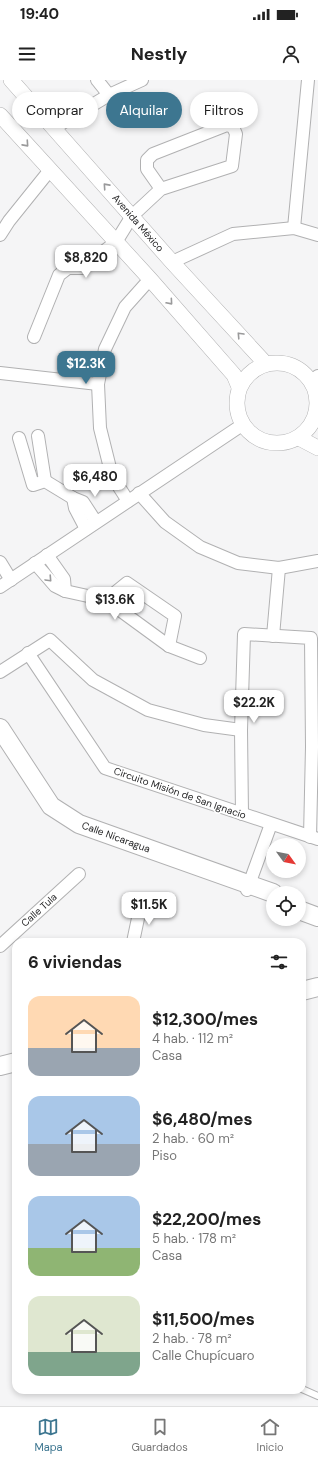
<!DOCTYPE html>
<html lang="es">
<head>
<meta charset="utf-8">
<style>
  :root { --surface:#fff; --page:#f6f6f6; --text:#222; --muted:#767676; --line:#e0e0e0; --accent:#3d7690 }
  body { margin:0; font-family:"DM Sans",sans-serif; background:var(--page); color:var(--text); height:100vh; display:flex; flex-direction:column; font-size:15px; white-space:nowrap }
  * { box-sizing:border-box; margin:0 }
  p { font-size:13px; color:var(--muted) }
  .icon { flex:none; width:22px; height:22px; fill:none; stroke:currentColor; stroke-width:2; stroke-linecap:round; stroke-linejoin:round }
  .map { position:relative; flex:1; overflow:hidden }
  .panel { position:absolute; left:12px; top:858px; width:294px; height:456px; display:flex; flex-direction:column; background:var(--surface); border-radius:12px; box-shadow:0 2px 6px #0003 }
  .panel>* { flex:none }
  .top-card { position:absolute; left:12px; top:12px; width:294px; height:36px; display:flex; gap:8px }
  .needle { width:26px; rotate:123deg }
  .controls { position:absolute; left:266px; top:758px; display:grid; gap:8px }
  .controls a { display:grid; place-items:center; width:40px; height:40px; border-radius:50%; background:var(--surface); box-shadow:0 2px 6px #0003; font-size:20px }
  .price { position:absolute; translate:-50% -34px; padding:0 9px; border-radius:8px; background:#fff; color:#222; font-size:13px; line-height:26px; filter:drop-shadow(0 1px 2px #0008) }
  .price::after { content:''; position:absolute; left:50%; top:24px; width:12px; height:9px; margin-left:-6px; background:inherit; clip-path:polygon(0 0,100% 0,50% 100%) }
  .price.current { background:var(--accent); color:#fff }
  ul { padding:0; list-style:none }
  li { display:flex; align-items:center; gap:12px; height:100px; padding:0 16px }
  li span { display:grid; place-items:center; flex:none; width:112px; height:80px; border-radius:12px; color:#555 }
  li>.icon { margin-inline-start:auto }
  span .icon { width:48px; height:48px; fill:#fffc; stroke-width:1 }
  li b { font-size:17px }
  h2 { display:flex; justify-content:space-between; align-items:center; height:48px; padding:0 16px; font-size:17px }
  .tag { padding:0 14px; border-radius:18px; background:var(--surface); box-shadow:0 2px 6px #0003; font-size:14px; line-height:36px }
  .tag.current { background:var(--accent); color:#fff }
  .status { display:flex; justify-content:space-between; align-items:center; height:28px; padding:0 20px; background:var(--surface); direction:ltr }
  .status svg { height:11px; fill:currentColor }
  header { display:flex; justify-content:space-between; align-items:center; height:52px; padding:0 16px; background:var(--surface); font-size:18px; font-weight:700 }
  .menu { display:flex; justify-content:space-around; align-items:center; height:56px; border-top:1px solid var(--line); background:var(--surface); font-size:11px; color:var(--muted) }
  .menu a { display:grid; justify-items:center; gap:2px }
  .menu .current { color:var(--accent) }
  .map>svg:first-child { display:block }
</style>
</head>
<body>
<div class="status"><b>19:40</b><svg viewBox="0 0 49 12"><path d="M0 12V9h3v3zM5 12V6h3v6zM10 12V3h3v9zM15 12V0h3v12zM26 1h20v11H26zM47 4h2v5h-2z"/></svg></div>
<header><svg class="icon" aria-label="menu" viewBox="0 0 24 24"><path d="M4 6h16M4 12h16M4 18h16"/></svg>Nestly<svg class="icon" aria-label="person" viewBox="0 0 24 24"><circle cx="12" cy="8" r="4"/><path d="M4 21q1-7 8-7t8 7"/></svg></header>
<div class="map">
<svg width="318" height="1326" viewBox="0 0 318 1326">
  <rect width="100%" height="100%" fill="#f5f5f6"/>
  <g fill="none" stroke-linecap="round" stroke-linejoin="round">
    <defs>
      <polyline id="service" points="302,1309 318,1316"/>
      <g id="minor">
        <polyline points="97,0 109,15"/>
        <polyline points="54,48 109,15 142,0"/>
        <polyline points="294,148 308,0"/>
        <polyline points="0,155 9,141 50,90"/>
        <polyline points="172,182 233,154 294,148 318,155"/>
        <polyline points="34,257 59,195 68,188 82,188 116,162 132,136 161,109 232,86 236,54 233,47 227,45 153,74 147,80 147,89 161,109"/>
        <polyline points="0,293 98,304"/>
        <polyline points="311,301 318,296"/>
        <polyline points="38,356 45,401"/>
        <polyline points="19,358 33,405 45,401 73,418 83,422 96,442"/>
        <polyline points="139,413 165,442 200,467 238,483 279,488 318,481"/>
        <polyline points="73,418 75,428 86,449"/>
        <polyline points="128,421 112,396 100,348 98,304 105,269 125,227 150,199"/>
        <polyline points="47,475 64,499 65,511"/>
        <polyline points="0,482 11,500"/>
        <polyline points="35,483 55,506 65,511 106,520 169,566 200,578"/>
        <polyline points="0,507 242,345"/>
        <polyline points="106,520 127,503 175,536 169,566"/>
        <polyline points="273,556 279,488"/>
        <polyline points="28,573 105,688 318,759"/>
        <polyline points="0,592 50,560 93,600 148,630 204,645 241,650"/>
        <polyline points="242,734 241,650 244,554 311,558 312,667 310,757"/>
        <polyline points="247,810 271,744"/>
        <polyline points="133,862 141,824"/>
        <polyline points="0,866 79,794"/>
      </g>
      <g id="tertiary">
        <polyline points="11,0 172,182 266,284"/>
        <polyline points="0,35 150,199 234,295 239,307"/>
        <circle cx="277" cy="323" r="40"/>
        <polyline points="299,358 318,368"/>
      </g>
      <g id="primary">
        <polyline points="0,648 51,726 79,744 273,813"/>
        <polyline points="299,830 318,837"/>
        <polyline points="302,911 318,907"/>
        <polyline points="0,986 16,982"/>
      </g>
    </defs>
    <use href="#service" stroke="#b1b1b2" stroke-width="8"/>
    <use href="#minor" stroke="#b1b1b2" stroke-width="14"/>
    <use href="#tertiary" stroke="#b1b1b2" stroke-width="16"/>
    <use href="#primary" stroke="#b1b1b2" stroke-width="20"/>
    <use href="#service" stroke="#fff" stroke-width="6"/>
    <use href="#minor" stroke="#fff" stroke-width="12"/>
    <use href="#tertiary" stroke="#fff" stroke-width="15"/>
    <use href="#primary" stroke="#fff" stroke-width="18"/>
  </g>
  <defs><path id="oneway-chevron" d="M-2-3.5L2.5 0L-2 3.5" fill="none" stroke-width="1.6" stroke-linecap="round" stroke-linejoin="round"/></defs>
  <g stroke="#9a9a9b">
    <use href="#oneway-chevron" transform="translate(26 64) rotate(48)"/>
    <use href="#oneway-chevron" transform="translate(106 106) rotate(-132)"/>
    <use href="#oneway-chevron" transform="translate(170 222) rotate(49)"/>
    <use href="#oneway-chevron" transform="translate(240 255) rotate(-133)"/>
    <use href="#oneway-chevron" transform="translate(49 499) rotate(47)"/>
  </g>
  <g text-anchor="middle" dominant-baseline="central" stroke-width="3.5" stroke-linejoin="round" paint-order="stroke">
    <g font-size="10" fill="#1f1f20" stroke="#fff">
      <text transform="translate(138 143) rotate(49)">Avenida México</text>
      <text transform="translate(180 713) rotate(19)">Circuito Misión de San Ignacio</text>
      <text transform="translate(116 757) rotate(20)">Calle Nicaragua</text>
      <text transform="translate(39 830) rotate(-42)">Calle Tula</text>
    </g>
  </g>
</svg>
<div class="controls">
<a><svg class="needle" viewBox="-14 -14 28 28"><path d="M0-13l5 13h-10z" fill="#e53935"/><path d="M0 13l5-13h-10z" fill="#767676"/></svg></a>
<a><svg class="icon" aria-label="locate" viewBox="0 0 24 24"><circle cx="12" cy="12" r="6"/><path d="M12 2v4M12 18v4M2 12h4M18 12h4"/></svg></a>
</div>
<b class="price" style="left:86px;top:199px">$8,820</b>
<b class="price current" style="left:86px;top:305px">$12.3K</b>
<b class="price" style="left:95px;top:418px">$6,480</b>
<b class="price" style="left:115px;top:541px">$13.6K</b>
<b class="price" style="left:254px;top:644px">$22.2K</b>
<b class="price" style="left:149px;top:846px">$11.5K</b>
<div class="top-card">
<a class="tag">Comprar</a>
<a class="tag current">Alquilar</a>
<a class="tag">Filtros</a>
</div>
<section class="panel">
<h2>6 viviendas<svg class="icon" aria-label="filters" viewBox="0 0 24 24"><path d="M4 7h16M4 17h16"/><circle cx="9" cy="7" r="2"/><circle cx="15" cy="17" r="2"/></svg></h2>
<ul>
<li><span style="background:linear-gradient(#ffd9b3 65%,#9aa5b1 0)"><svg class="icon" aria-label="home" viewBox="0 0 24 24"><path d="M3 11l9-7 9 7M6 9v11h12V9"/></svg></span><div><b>$12,300/mes</b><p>4 hab. · 112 m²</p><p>Casa</p></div></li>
<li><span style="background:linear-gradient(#a9c7e8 60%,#9aa5b1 0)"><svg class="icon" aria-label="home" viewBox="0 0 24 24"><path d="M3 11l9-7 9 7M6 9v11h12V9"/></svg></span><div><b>$6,480/mes</b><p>2 hab. · 60 m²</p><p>Piso</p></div></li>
<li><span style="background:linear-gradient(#a9c7e8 65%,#8fb573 0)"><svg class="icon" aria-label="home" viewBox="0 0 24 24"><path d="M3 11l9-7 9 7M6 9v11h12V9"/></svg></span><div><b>$22,200/mes</b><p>5 hab. · 178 m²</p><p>Casa</p></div></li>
<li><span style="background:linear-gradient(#dfe7d0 70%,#7fa58c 0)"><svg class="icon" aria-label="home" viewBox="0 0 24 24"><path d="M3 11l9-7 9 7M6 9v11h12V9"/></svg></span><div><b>$11,500/mes</b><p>2 hab. · 78 m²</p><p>Calle Chupícuaro</p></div></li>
</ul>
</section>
</div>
<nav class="menu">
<a class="current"><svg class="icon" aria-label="map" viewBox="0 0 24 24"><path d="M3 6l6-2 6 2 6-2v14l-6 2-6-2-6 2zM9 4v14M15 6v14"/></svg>Mapa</a>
<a><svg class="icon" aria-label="saved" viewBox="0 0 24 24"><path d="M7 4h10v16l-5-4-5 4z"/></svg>Guardados</a>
<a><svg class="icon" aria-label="home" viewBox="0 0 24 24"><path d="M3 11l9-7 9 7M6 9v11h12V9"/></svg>Inicio</a>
</nav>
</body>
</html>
